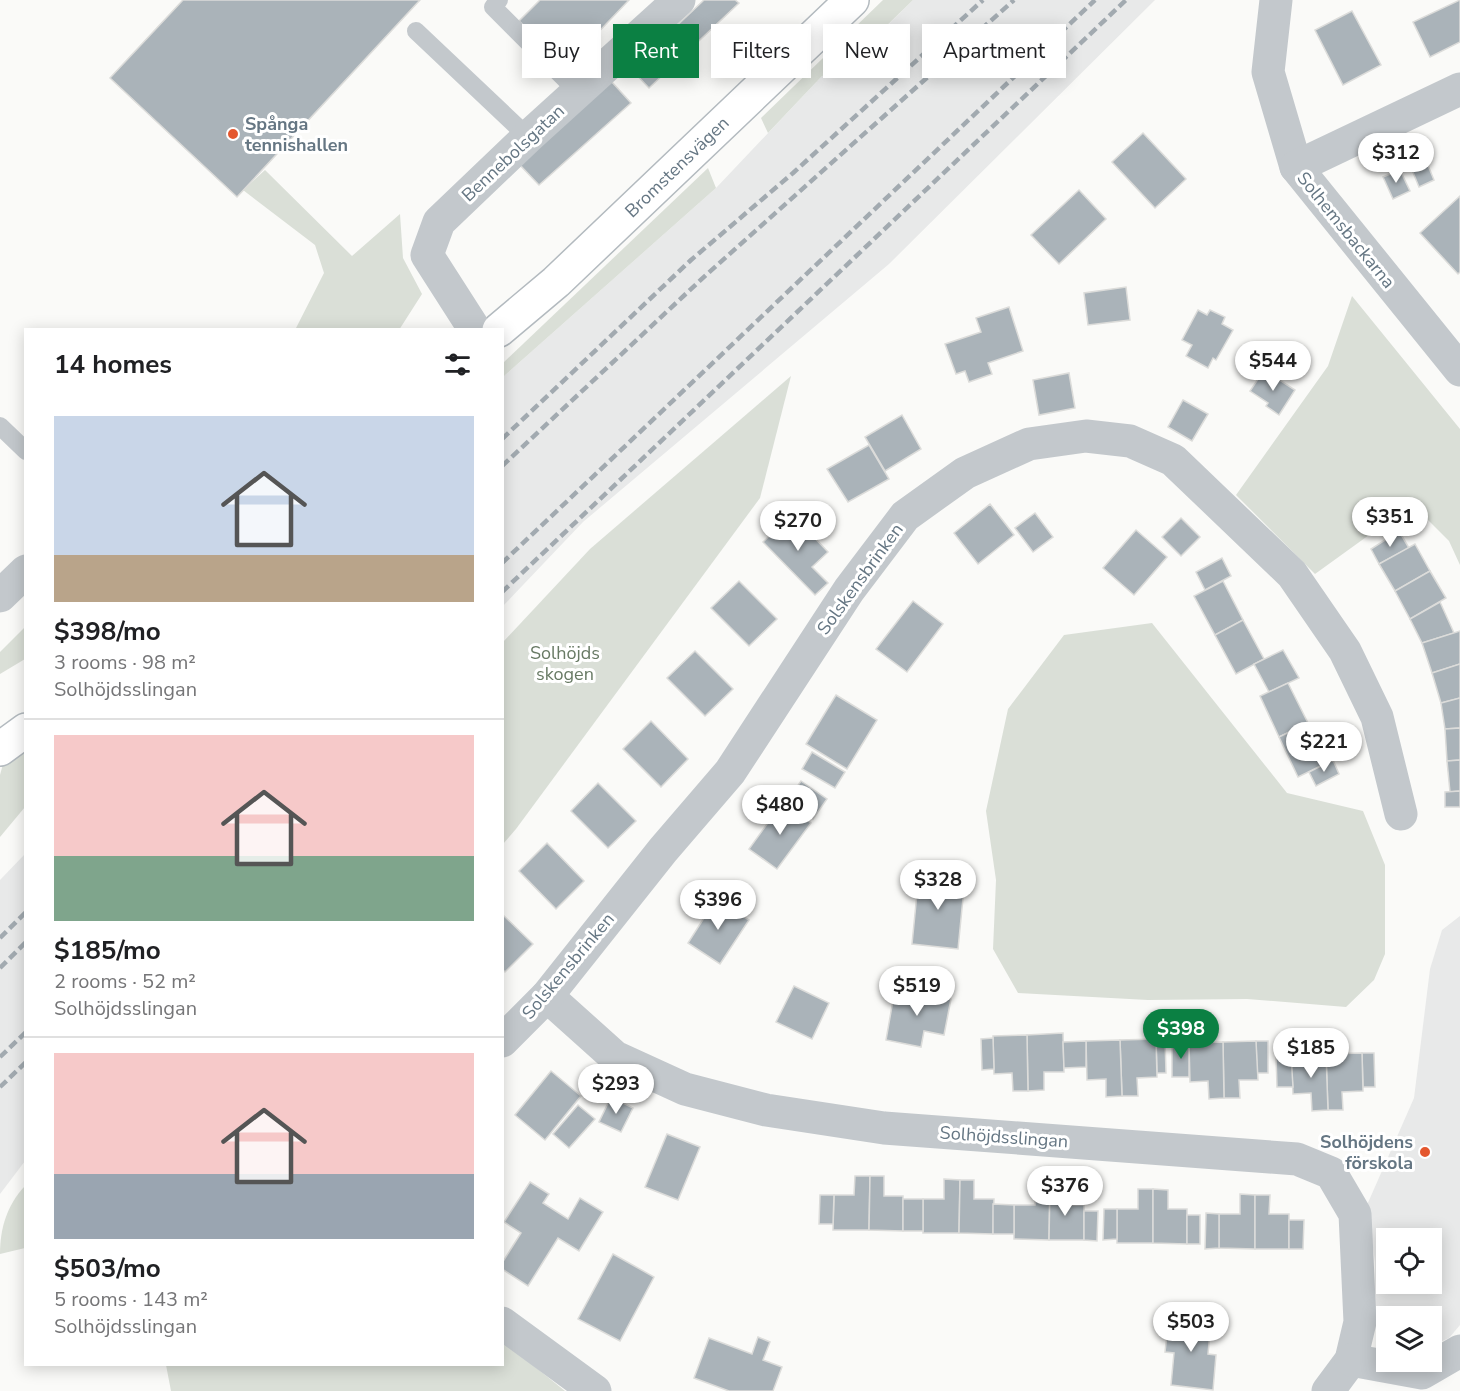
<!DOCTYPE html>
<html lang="en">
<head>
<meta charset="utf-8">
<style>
  :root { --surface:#fff; --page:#f6f6f6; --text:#202124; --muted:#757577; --line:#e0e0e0; --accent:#0b8043 }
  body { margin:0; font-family:"Nunito Sans",sans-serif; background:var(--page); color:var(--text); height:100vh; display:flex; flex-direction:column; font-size:22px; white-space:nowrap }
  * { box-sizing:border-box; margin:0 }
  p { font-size:20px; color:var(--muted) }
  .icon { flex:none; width:33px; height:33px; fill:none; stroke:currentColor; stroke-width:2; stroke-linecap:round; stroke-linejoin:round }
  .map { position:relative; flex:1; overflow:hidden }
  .side { position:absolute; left:24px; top:328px; width:480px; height:1038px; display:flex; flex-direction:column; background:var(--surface); border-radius:0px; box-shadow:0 3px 15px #0003 }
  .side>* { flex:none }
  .guide { position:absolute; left:522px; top:24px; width:570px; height:54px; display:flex; gap:12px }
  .fabs { position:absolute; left:1376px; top:1228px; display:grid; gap:12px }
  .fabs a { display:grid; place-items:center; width:66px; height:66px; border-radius:0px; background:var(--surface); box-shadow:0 3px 15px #0003; font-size:30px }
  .price { position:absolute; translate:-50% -51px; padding:0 14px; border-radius:21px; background:#fff; color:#222; font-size:20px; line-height:39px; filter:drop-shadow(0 2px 3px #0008) }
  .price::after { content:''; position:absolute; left:50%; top:36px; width:18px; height:14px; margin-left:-9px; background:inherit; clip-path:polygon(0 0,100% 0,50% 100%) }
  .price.active { background:var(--accent); color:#fff }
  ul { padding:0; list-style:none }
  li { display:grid; align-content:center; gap:12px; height:318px; padding:0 30px }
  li+li { border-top:2px solid var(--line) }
  li span { display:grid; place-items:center; height:186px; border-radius:0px; color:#555 }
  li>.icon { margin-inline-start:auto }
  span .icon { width:108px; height:108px; fill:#fffc; stroke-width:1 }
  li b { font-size:26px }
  h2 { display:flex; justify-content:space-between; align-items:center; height:72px; padding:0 30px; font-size:26px }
  .chip { padding:0 21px; border-radius:0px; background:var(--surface); box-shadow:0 3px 15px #0003; font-size:21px; line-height:54px }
  .chip.active { background:var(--accent); color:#fff }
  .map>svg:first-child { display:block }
</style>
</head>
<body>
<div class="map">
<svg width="1460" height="1391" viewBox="0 0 1460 1391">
  <rect width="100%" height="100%" fill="#fafaf8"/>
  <g fill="#e8e9e9" fill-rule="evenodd">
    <polygon points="913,0 1155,0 889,264 583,522 503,606 503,377 716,188 822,76 838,74"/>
    <polygon points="25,854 25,1161 0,1194 0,880"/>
    <path d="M1460,916V1325L1449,1338L1431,1346V1317H1386V1338L1375,1323V1262L1367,1205L1414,1098L1430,969L1442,930ZM1386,1239H1431V1284H1386Z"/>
  </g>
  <g fill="#dadfd7">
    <polygon points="883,0 913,0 837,74 822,76 768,133 761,118"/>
    <polygon points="708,168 716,188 503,377 503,363"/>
    <polygon points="265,170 352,256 400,214 403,258 422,294 399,330 295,330 324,273 315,245 243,190"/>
    <polygon points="1352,296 1460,429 1460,565 1449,541 1412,504 1315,574 1236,495 1328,366"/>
    <polygon points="791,376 760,498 516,829 503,844 503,642 590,549"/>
    <polygon points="1152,623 1287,793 1363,811 1385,865 1385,954 1374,980 1346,1007 1247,999 1148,1000 1018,993 993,949 996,880 986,811 1008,709 1064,635"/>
    <polygon points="25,627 25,659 0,674 0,652"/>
    <polygon points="25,749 25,807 0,837 0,775 3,764"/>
    <path d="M25,1186V1248L0,1254C0,1228 7,1205 25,1186Z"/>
    <polygon points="503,1341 565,1391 171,1391 166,1365 502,1365"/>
  </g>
  <g fill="#aab3b9" stroke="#dcdcda" stroke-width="1.5">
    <polygon points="183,0 420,0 237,197 110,78"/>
    <polygon points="540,0 629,0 566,66 519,21"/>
    <polygon points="704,0 735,0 739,3 649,88 631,69"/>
    <polygon points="1460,0 1460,42 1430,57 1413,22"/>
    <polygon points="1352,11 1381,65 1343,85 1315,30"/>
    <polygon points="611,81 631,103 539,185 519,164"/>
    <polygon points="1143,133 1186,179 1155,208 1112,162"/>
    <polygon points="1425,158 1434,180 1419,187 1410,165"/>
    <polygon points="1400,170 1410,191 1393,199 1383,177"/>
    <polygon points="1079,190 1106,219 1059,264 1031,235"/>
    <polygon points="1460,196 1460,272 1458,274 1420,233"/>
    <polygon points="1126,287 1130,320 1088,325 1084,293"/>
    <polygon points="1009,307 1023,351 988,363 992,374 969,382 965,371 956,374 945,344 981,332 976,318"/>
    <polygon points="1198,310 1207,315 1210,310 1225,317 1222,324 1233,330 1216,360 1213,358 1208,368 1186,356 1192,345 1182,340"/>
    <polygon points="1264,370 1295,390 1279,415 1266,406 1268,403 1250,391"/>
    <polygon points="1069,373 1075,408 1039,415 1033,380"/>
    <polygon points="1183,400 1208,414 1192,441 1168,427"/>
    <polygon points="902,415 921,449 885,471 865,437"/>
    <polygon points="869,445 889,479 848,502 827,469"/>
    <polygon points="990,504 1014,535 978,564 954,533"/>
    <polygon points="1035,513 1053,537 1033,552 1015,528"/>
    <polygon points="792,514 828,552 812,567 828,583 815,595 763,542"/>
    <polygon points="1181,518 1200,537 1181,556 1162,537"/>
    <polygon points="1136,530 1167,557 1134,595 1103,568"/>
    <polygon points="1399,531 1409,548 1379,564 1371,549"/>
    <polygon points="1415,544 1430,571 1395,591 1379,564"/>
    <polygon points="1222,558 1231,576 1205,590 1196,572"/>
    <polygon points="1430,571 1446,598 1410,619 1395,591"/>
    <polygon points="739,581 777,619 749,646 711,608"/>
    <polygon points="1223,581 1243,620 1215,635 1194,596"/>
    <polygon points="913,601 943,624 907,672 876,649"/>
    <polygon points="1440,602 1454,633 1422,643 1410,619"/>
    <polygon points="1243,620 1264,659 1236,674 1215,635"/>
    <polygon points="1460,631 1460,664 1432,673 1422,643"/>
    <polygon points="1283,650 1299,678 1269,692 1254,664"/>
    <polygon points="695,651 733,689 705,716 667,678"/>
    <polygon points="1460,664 1460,698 1441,703 1432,673"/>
    <polygon points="1288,683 1308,723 1279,737 1260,696"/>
    <polygon points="836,695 877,720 847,769 806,744"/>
    <polygon points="1460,698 1460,728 1445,729 1441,703"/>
    <polygon points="651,721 688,759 661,787 623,749"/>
    <polygon points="1308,723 1327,763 1298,777 1279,737"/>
    <polygon points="1460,728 1460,760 1447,761 1445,729"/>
    <polygon points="812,752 845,772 835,788 802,769"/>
    <polygon points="1333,760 1339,774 1316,786 1309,772"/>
    <polygon points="1460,760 1460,791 1450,792 1447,761"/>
    <polygon points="801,781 827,799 813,819 787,801"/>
    <polygon points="598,783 636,821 608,848 571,811"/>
    <polygon points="1460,791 1460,807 1445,807 1445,792"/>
    <polygon points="783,802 811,823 777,869 749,849"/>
    <polygon points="547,843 584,881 556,909 519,871"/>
    <polygon points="919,873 965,878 958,949 912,944"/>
    <polygon points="716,899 749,920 720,964 688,943"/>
    <polygon points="502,914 533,944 505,972 502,969"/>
    <polygon points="794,986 829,1003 812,1039 776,1022"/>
    <polygon points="895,989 951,999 944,1035 924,1031 921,1047 886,1040"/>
    <polygon points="1063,1033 1064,1072 1044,1072 1044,1090 1028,1091 1027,1035"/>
    <polygon points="1027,1035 1028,1091 1013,1091 1012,1073 994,1074 993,1036"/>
    <polygon points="993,1038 994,1069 982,1070 981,1039"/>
    <polygon points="1156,1039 1165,1039 1166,1073 1157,1073"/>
    <polygon points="1156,1039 1157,1077 1137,1078 1138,1096 1122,1096 1120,1040"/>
    <polygon points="1120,1040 1122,1096 1106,1097 1106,1079 1087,1080 1086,1041"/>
    <polygon points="1086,1041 1086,1067 1064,1068 1063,1042"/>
    <polygon points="1256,1041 1268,1041 1268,1073 1257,1073"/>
    <polygon points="1256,1041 1258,1080 1239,1080 1240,1098 1224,1098 1223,1042"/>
    <polygon points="1223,1042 1224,1098 1209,1099 1208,1081 1190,1082 1189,1043"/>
    <polygon points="1189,1043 1189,1077 1172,1077 1172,1044"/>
    <polygon points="1362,1053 1374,1053 1375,1087 1363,1087"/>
    <polygon points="1362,1053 1363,1091 1342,1092 1343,1110 1328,1110 1326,1054"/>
    <polygon points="1326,1054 1328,1110 1312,1111 1311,1093 1293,1094 1291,1055"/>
    <polygon points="1291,1055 1293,1087 1277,1087 1276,1056"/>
    <polygon points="551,1071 581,1096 545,1140 515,1115"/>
    <polygon points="611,1097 633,1108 621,1132 599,1122"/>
    <polygon points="578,1105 595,1119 569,1148 553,1134"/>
    <polygon points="667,1134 700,1147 678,1200 645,1187"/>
    <polygon points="855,1176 870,1176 869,1230 833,1230 834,1195 854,1195"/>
    <polygon points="870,1176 884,1176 884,1196 903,1196 903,1231 869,1230"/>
    <polygon points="944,1179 960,1180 959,1233 923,1233 923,1199 944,1199"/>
    <polygon points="960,1180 974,1180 974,1199 994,1199 993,1234 959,1233"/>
    <polygon points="530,1182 549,1194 543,1203 568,1219 580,1198 603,1212 579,1251 558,1238 528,1286 502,1269 502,1263 521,1233 504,1222"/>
    <polygon points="1035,1185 1050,1186 1049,1240 1014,1239 1014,1205 1035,1205"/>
    <polygon points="1050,1186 1065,1186 1065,1205 1084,1205 1084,1240 1049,1240"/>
    <polygon points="1138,1189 1153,1189 1153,1243 1117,1243 1117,1209 1138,1209"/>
    <polygon points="1153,1189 1168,1190 1168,1209 1187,1209 1187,1244 1153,1243"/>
    <polygon points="1240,1194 1255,1195 1255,1249 1219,1248 1219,1214 1240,1214"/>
    <polygon points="820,1195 834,1195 833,1224 819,1224"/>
    <polygon points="1255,1195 1270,1195 1269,1214 1289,1214 1289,1249 1255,1249"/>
    <rect x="903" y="1199" width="20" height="32"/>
    <polygon points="993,1204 1014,1205 1014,1234 993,1234"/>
    <polygon points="1104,1209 1117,1209 1117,1239 1103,1240"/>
    <polygon points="1084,1211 1098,1211 1097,1241 1084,1240"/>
    <polygon points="1206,1213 1219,1214 1219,1248 1205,1249"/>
    <rect x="1187" y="1215" width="13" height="29"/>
    <polygon points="1289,1220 1304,1220 1303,1249 1289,1249"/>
    <polygon points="613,1254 654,1277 620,1341 578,1319"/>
    <polygon points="1169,1317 1211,1321 1208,1354 1216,1355 1213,1390 1171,1385 1174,1353 1165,1352"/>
    <polygon points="758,1337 770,1342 763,1360 782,1367 773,1391 729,1391 694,1378 709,1338 752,1354"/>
  </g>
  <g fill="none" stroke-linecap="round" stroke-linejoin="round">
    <defs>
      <g id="secondary">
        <polyline points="499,330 556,282 852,0"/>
        <polyline points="0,749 26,730"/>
      </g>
    </defs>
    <use href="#secondary" stroke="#b3babf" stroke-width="36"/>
    <g stroke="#c3c8cc" stroke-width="18">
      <polyline points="499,0 493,7 578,92"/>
      <polyline points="416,31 528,137"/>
      <polyline points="0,426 26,451"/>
    </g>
    <g stroke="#c3c8cc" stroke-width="33">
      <polyline points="1276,0 1268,72 1296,167 1460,370"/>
      <polyline points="1296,167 1460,89"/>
      <polyline points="475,330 427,255 439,222 528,137 679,0"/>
      <polyline points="0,596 26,571"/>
      <polyline points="547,996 615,1057 685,1089 766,1110 884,1128 1297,1159 1331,1173 1355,1214 1360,1322 1351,1360 1328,1391"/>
      <polyline points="502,1041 547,996 663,850 730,772 849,590 905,516 965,473 1029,444 1086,436 1130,441 1173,460 1292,574 1345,651 1377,717 1401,814"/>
      <polyline points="502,1323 595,1391"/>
      <polyline points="1351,1360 1422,1373 1460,1351"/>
    </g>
    <use href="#secondary" stroke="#fff" stroke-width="33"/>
    <g stroke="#a2aab0" stroke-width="4.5" stroke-dasharray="9 4.5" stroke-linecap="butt">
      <polyline points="502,439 691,260 793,173 983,0"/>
      <polyline points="502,466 706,275 1014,0"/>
      <polyline points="502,563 1095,0"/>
      <polyline points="502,592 1126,0"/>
      <polyline points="0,938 26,912"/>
      <polyline points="0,968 26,942"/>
      <polyline points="0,1057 26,1032"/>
      <polyline points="0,1087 26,1062"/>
    </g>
  </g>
  <g fill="#e4572e" stroke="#fff" stroke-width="2">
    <circle cx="233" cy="134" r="6"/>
    <circle cx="1425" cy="1152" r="6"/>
  </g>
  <g text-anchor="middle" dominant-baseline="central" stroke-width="6" stroke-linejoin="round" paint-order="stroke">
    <g font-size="18" font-weight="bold" fill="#657683" stroke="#fff" text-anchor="start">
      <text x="245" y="124">Spånga<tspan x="245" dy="21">tennishallen</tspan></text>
      <text x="1413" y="1142" text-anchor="end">Solhöjdens<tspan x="1413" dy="21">förskola</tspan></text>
    </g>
    <g font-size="18" fill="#657683" stroke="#fff">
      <text transform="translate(513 153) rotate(-43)">Bennebolsgatan</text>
      <text transform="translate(677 167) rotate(-44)">Bromstensvägen</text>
      <text transform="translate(1346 230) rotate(51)">Solhemsbackarna</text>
      <text transform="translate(860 579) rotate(-54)">Solskensbrinken</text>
      <text transform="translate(568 966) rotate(-50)">Solskensbrinken</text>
      <text transform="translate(1004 1137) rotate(4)">Solhöjdsslingan</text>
    </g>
    <g font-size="18" fill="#687a64" stroke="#fff">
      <text x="565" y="653">Solhöjds<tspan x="565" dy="21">skogen</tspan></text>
    </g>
  </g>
</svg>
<div class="fabs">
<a><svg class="icon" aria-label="locate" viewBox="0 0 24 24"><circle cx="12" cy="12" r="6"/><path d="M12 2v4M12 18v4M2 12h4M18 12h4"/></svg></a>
<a><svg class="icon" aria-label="layers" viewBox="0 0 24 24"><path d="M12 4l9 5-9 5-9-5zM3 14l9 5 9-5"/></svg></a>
</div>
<b class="price" style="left:1396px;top:184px">$312</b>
<b class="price" style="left:1273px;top:392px">$544</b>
<b class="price" style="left:1390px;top:548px">$351</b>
<b class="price" style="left:798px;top:552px">$270</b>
<b class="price" style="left:1324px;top:773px">$221</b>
<b class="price" style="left:780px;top:836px">$480</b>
<b class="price" style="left:938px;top:911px">$328</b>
<b class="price" style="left:718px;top:931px">$396</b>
<b class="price" style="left:917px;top:1017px">$519</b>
<b class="price active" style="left:1181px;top:1060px">$398</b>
<b class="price" style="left:1311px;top:1079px">$185</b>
<b class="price" style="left:616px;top:1115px">$293</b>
<b class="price" style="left:1065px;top:1217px">$376</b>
<b class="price" style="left:1191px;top:1353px">$503</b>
<div class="guide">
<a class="chip">Buy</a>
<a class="chip active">Rent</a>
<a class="chip">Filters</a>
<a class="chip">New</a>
<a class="chip">Apartment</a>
</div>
<section class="side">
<h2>14 homes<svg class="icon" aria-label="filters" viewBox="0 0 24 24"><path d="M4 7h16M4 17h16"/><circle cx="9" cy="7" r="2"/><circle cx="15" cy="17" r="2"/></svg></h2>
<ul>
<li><span style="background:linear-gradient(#c9d6e8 75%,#b9a48a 0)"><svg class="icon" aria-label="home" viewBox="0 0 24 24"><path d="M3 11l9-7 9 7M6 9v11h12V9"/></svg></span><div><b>$398/mo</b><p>3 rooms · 98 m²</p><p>Solhöjdsslingan</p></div></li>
<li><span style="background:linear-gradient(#f6c9c9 65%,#7fa58c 0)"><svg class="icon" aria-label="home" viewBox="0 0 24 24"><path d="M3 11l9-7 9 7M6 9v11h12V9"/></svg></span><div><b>$185/mo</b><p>2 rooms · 52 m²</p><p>Solhöjdsslingan</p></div></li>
<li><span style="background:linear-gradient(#f6c9c9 65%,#9aa5b1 0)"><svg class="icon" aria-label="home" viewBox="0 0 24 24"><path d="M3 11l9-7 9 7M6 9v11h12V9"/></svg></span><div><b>$503/mo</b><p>5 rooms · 143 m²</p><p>Solhöjdsslingan</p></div></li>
</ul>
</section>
</div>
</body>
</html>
